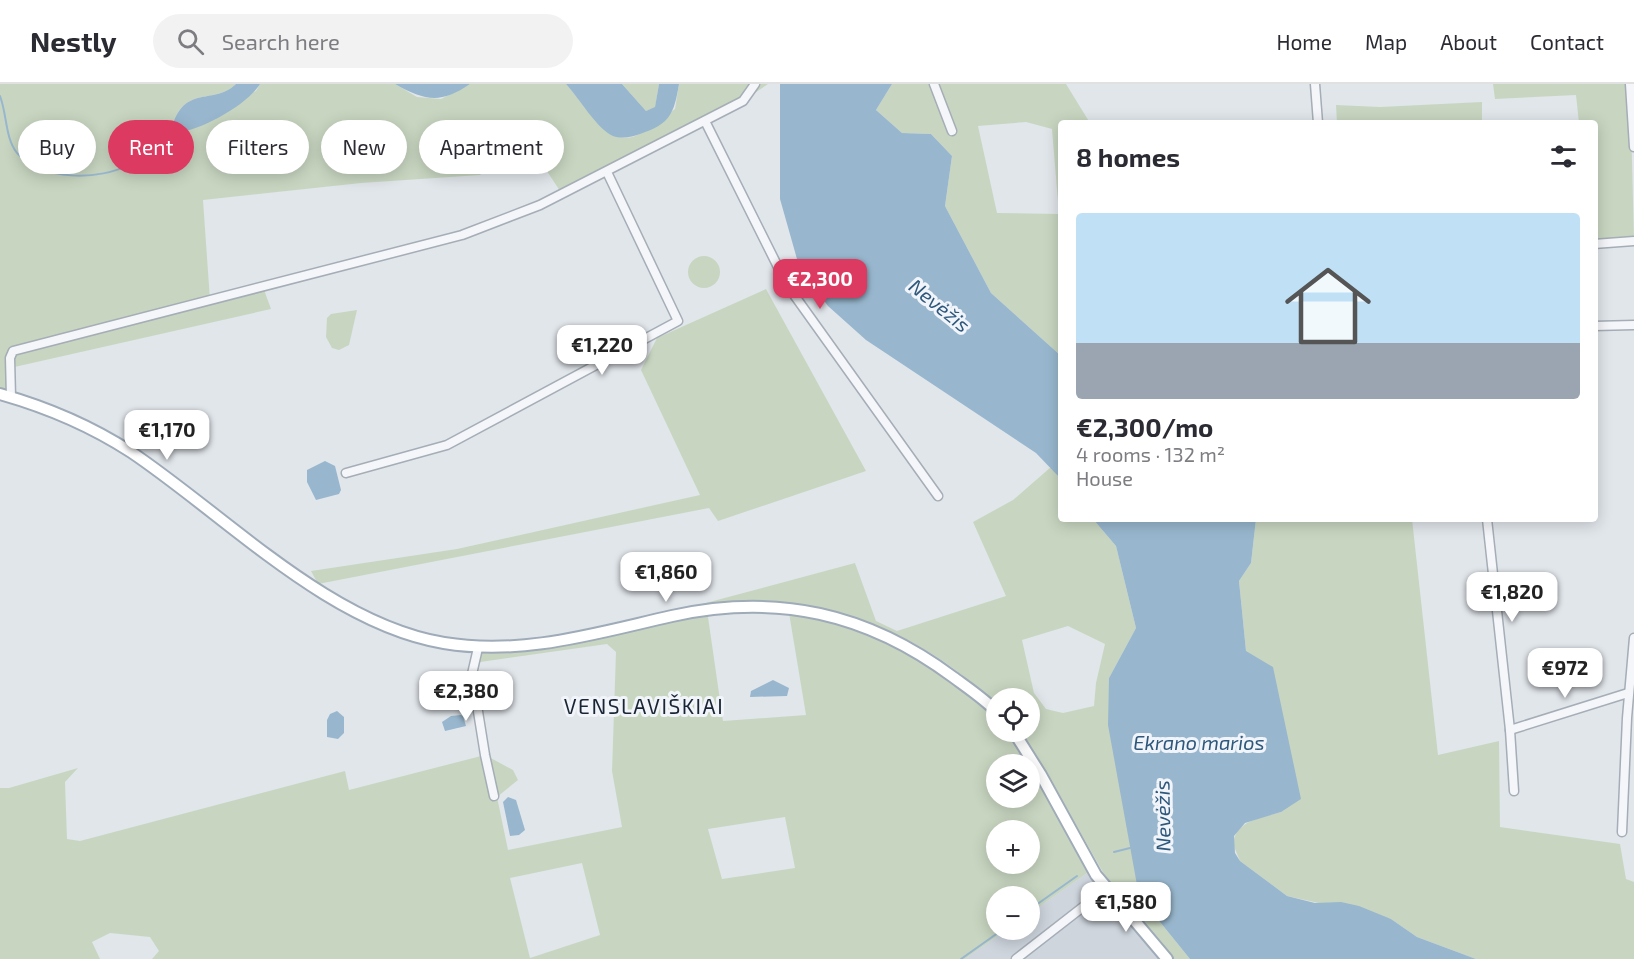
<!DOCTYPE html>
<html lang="en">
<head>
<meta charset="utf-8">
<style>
  :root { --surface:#fff; --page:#f2f2f3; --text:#2b2b33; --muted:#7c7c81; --line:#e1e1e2; --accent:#dc3a60 }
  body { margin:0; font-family:"Exo 2",sans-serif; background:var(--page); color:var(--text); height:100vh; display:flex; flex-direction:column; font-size:22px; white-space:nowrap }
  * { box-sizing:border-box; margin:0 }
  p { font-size:20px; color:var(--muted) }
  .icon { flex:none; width:33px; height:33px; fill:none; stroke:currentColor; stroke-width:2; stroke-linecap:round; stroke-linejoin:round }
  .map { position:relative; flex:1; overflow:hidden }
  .drawer { position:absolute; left:1058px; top:36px; width:540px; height:402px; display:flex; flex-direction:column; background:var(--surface); border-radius:6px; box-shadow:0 3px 15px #0003 }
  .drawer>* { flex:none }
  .banner { position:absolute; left:18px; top:36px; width:570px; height:54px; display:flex; gap:12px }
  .tools { position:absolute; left:986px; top:604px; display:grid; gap:12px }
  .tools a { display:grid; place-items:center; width:54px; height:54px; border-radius:50%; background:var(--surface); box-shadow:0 3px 15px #0003; font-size:30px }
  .price { position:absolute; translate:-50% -51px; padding:0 14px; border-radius:12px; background:#fff; color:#222; font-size:20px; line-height:39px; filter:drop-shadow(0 2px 3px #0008) }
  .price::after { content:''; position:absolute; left:50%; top:36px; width:18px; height:14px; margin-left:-9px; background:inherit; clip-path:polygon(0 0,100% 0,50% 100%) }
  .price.selected { background:var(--accent); color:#fff }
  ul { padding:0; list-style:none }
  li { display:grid; align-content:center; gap:12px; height:318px; padding:0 18px }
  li+li { border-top:2px solid var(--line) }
  li span { display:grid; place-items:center; height:186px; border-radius:6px; color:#555 }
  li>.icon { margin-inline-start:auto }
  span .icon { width:108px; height:108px; fill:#fffc; stroke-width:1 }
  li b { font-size:26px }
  h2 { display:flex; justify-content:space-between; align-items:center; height:72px; padding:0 18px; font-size:26px }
  .tag { padding:0 21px; border-radius:27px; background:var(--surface); box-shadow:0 3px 15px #0003; font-size:21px; line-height:54px }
  .tag.selected { background:var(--accent); color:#fff }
  header { display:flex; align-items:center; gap:36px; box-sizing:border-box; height:84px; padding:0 30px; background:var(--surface); border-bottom:2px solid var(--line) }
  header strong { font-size:28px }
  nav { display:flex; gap:33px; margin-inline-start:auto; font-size:21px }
  .search { width:420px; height:54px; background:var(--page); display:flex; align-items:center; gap:15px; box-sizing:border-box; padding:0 21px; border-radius:33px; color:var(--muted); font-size:22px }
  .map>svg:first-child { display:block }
</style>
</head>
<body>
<header>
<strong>Nestly</strong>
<div class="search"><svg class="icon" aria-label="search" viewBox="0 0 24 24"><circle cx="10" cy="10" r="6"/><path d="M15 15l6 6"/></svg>Search here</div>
<nav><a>Home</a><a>Map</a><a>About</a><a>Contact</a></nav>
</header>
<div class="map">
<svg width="1634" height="875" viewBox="0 0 1634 875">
  <rect width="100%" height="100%" fill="#e1e6eb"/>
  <polygon fill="#ced5dd" points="1090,787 1112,819 1162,875 965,875 1006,846 1029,846 1029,830"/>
  <g fill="#c8d6c1" fill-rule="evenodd">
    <path d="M0,0H236C214,21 186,1 173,40L256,7L260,0H395L417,13L441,15L470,0H566C582,17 605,59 632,53C642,51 664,32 675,25L679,0H768L743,17L562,110L535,69L500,70L480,91L361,99L203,116L210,216L263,203L271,225L10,284L11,313L0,310Z"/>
    <polygon points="622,0 659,0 655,24 646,27"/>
    <path d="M892,0H1066L1090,39H1060V271L991,209L945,122L952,72L931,50L902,49L876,26ZM1026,38L1052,45L1059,130L997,129L978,42Z"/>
    <polygon points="1493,0 1630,0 1634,155 1595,158 1594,39 1579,39 1576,11 1495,15"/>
    <polygon points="1482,18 1482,39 1337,39 1336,21 1380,23"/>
    <circle cx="704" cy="188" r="16"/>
    <polygon points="766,205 866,387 718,437 709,424 318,500 311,487 457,465 700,411 641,286 657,254"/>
    <polygon points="357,226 349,261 339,266 332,264 326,253 327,234 331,230"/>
    <path d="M1051,383L1060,394V435H1093L1116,462L1136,544L1109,594L1139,812L1190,875H1174L1108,797L1046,688L1020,648H1029V615H996V621C907,533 808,510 687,524L855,479L876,537L897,547L1006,512L973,438L1013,416ZM1068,542L1105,560L1096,599L1094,622L1063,629L1046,625L1034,609L1022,556Z"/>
    <path d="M1256,435H1412L1438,671L1499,657L1500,743L1620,760L1626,795L1634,798V875H1476L1417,853L1391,835L1287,812L1240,777L1233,760C1236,736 1261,734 1281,728L1246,567L1239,497L1251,479Z"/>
    <path d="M788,523L879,548L996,627V648H1014L1090,787L1029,830V813H996V846H1006L965,875H152L159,867L150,853L110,849L92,858L100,875H0V704H9L78,684L65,698L67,755L80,757L345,687L349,706L485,671L513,686L518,696L497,713L508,766L622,743L612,687L616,568L607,560L473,579L478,564L514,563L707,526L723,637L806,631ZM996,681H1029V714H996ZM785,733L795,784L722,795L708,745ZM996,747H1029V780H996ZM582,779L600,851L530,874L510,794Z"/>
  </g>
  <g fill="#98b7ce">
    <path d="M236,0H260C248,20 202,46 179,48L173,40C186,1 214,21 236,0Z"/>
    <path d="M395,0H470C441,20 425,17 395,0Z"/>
    <path d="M566,0H622L646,27L655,23L659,0H679C674,30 670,40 640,50C633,53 621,55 613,52C598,46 578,13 566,0Z"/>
    <polygon points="780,0 892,0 876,26 902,49 931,50 952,72 945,122 991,209 1060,271 1060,394 1036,369 866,256 828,222 807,194 797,175 780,115"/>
    <polygon points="325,377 335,382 341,406 339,410 316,416 307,398 307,386"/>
    <polygon points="1093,435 1256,435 1251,479 1239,497 1246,567 1273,583 1301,715 1281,728 1245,739 1234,752 1235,769 1240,777 1287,812 1315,819 1341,818 1359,822 1391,835 1417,853 1476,875 1190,875 1139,812 1108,641 1109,594 1136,544 1116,462"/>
    <polygon points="773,596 789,604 787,612 750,613 751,607"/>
    <polygon points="337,627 344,633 344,649 338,655 327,653 327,636 330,630"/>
    <polygon points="461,631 463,632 466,642 445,647 442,638 451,632"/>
    <polygon points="508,713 516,716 525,746 519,751 510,752 503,718"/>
  </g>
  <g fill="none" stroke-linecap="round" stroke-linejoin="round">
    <g stroke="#98b7ce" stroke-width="2">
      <path d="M0,12C7,30 5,54 17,69C40,97 101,97 130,80C147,70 159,54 174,40"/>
      <polyline points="1114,768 1130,764"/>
      <polyline points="1029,826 1077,792"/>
      <polyline points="961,875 1002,846"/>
    </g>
    <defs>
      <g id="minor">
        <polyline points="934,0 952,47"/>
        <polyline points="1315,0 1318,39"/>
        <polyline points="1630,0 1634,63"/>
        <polyline points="705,37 787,201 938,412"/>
        <polyline points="1594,160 1634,157"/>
        <polyline points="1594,242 1634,241"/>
        <polyline points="11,313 10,274 13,267 462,151 540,121 743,17 755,0"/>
        <polyline points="346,389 447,361 678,237 607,88"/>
        <polyline points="1487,435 1510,646 1514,707"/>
        <polyline points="478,564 472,590 485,671 494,712"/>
        <polyline points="1510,646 1628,609"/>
        <polyline points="1622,748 1627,634 1634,554"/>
        <polyline points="1016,875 1106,805"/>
      </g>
      <g id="major">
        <path d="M0,310C46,323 91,342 131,368C225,431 329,540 444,559C523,572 596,549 672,532C777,509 867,529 953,593C968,604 983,614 996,627"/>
        <polyline points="1014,648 1041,691 1096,791 1167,875"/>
      </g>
    </defs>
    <use href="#minor" stroke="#a5adb6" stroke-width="11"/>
    <use href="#major" stroke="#9fabb8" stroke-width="14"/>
    <use href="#minor" stroke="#f4f6f9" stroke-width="8"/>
    <use href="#major" stroke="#fff" stroke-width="10"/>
  </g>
  <g text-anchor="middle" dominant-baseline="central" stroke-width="6" stroke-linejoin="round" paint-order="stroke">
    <g font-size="20" font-style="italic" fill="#2d577d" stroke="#f1f4f8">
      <text transform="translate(940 221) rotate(39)">Nevėžis</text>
      <text x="1199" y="658">Ekrano marios</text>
      <text transform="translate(1162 732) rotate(-91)">Nevėžis</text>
    </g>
    <g font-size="21" letter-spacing="1.5" fill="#192535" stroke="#f1f4f8">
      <text x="644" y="621">VENSLAVIŠKIAI</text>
    </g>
  </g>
</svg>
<div class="tools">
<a><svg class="icon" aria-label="locate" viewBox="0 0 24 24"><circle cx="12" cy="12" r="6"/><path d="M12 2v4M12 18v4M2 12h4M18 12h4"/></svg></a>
<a><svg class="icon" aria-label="layers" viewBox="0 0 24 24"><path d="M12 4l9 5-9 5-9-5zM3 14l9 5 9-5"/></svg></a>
<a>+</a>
<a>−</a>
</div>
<b class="price selected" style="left:820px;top:226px">€2,300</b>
<b class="price" style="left:602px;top:292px">€1,220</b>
<b class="price" style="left:167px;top:377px">€1,170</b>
<b class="price" style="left:666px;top:519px">€1,860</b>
<b class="price" style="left:1512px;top:539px">€1,820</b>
<b class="price" style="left:1565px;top:615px">€972</b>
<b class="price" style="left:466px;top:638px">€2,380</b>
<b class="price" style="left:1126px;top:849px">€1,580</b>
<div class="banner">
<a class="tag">Buy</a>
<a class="tag selected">Rent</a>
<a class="tag">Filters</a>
<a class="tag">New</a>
<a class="tag">Apartment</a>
</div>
<section class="drawer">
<h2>8 homes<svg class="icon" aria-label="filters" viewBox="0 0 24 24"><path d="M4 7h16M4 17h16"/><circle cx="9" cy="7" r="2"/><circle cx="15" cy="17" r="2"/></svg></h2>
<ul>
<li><span style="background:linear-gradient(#bfe0f5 70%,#9aa5b1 0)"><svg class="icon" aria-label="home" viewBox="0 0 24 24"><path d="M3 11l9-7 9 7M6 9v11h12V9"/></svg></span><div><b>€2,300/mo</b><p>4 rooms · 132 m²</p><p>House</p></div></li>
</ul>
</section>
</div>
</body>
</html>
